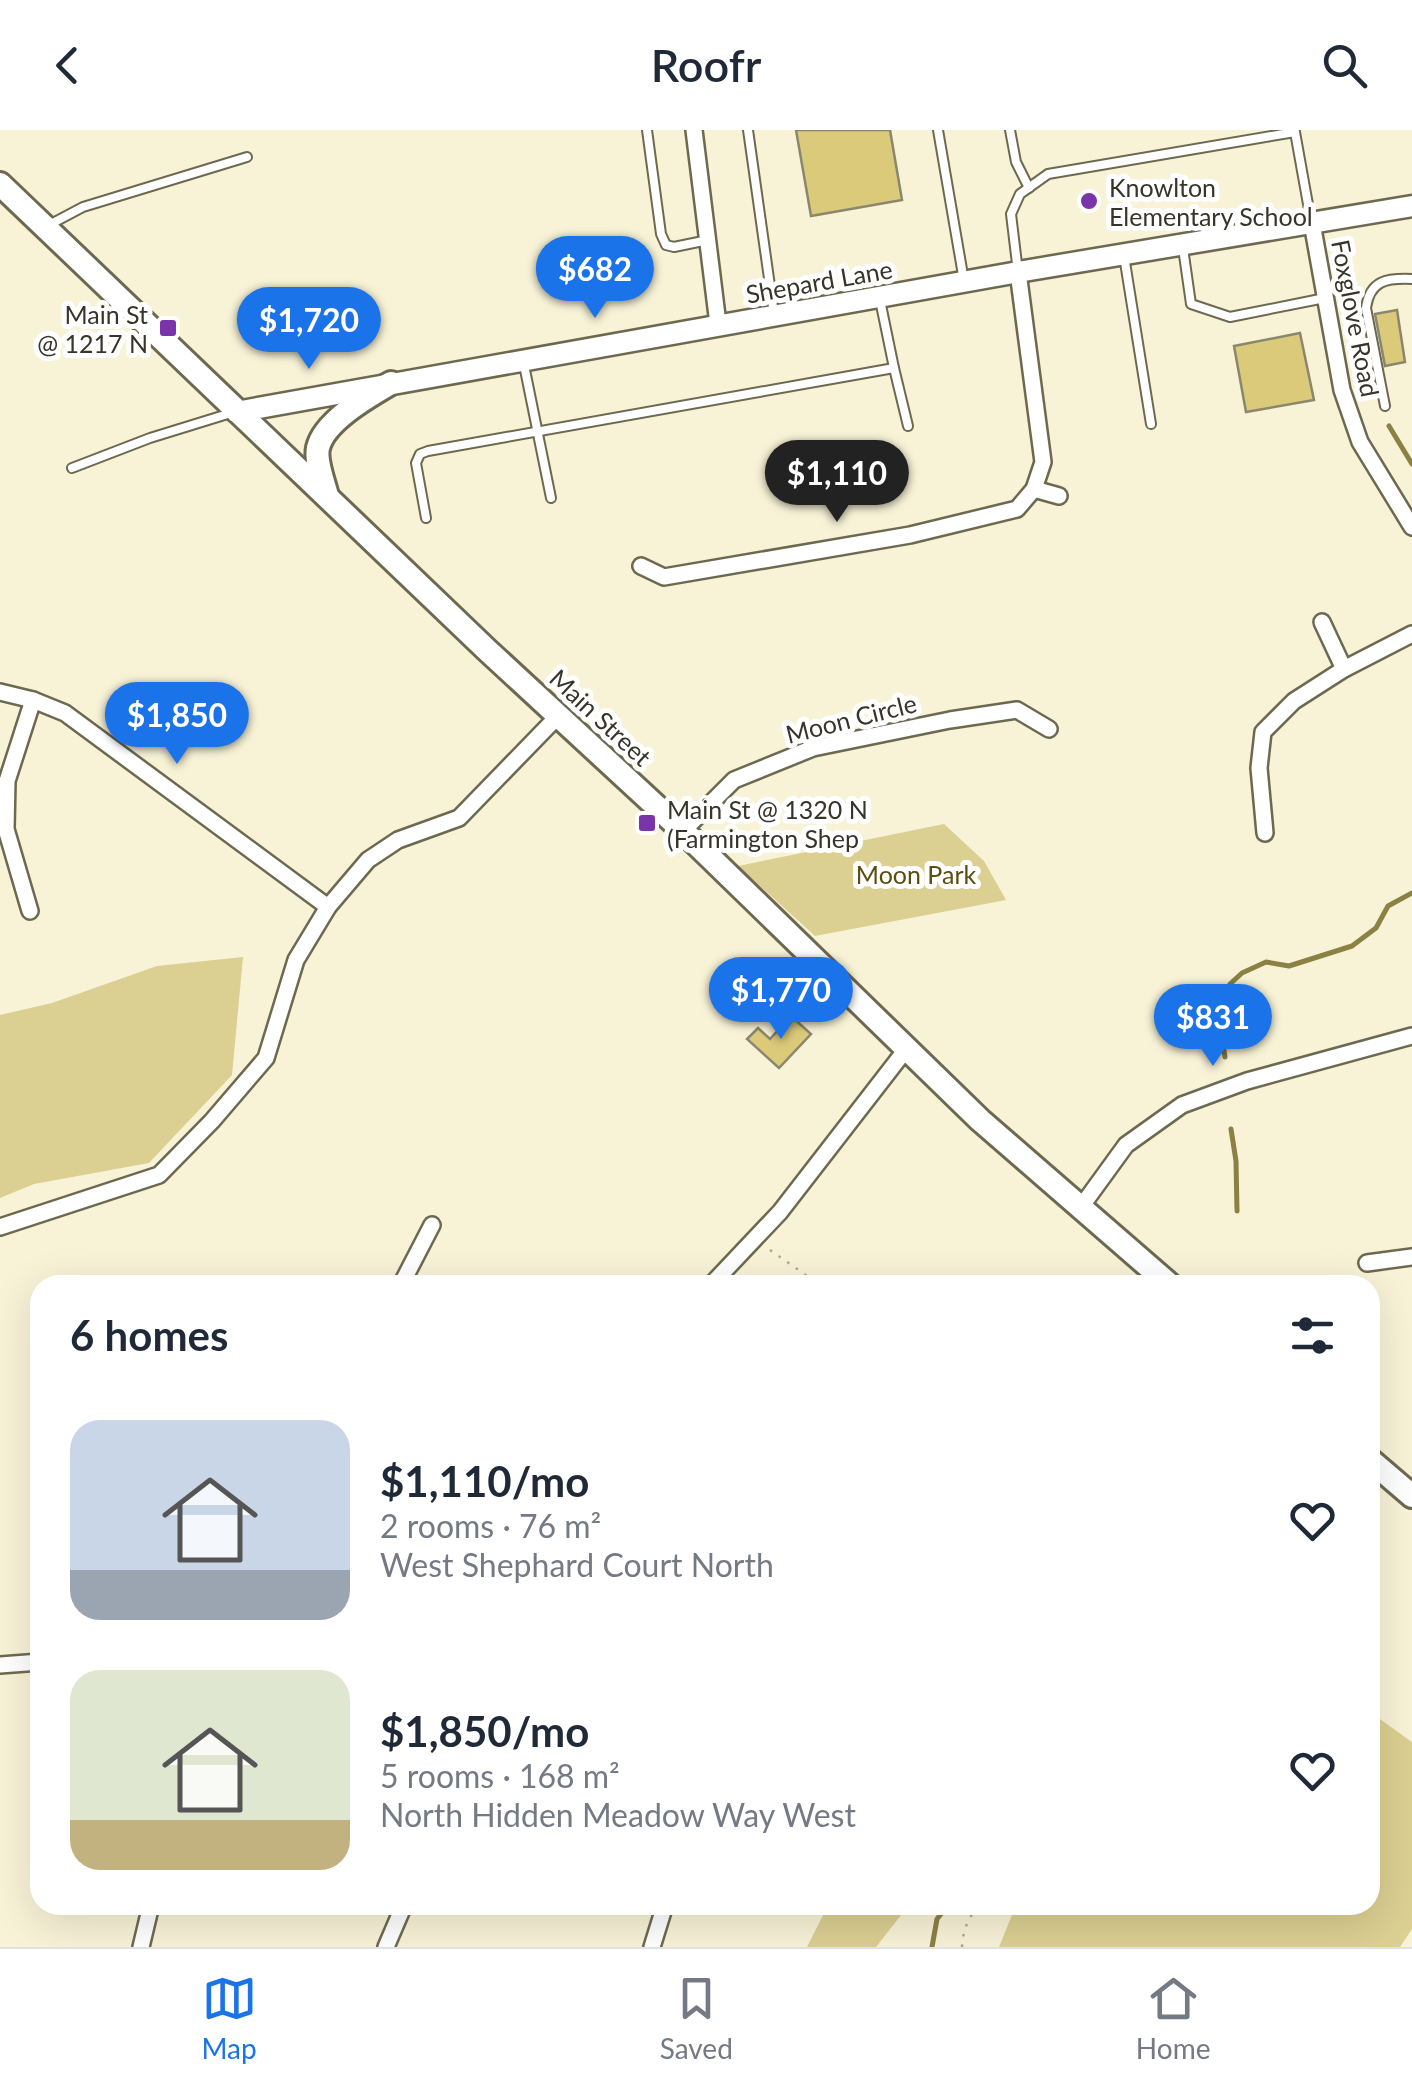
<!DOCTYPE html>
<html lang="en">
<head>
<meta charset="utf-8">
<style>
  :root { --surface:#fff; --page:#f6f6f7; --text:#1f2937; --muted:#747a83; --line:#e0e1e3; --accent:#1a73e8 }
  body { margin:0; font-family:Lato,sans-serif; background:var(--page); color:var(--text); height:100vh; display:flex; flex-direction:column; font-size:38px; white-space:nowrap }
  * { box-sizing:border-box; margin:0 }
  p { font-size:32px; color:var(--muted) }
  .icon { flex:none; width:55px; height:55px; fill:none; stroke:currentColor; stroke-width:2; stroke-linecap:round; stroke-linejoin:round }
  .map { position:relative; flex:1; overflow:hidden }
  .sheet { position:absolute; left:30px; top:1145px; width:1350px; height:640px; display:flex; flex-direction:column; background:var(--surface); border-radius:30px; box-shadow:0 10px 40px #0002 }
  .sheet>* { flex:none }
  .price { position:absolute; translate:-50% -85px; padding:0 22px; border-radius:35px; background:var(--accent); color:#fff; font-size:32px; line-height:65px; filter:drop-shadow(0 2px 5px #0008) }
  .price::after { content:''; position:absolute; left:50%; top:60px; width:30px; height:22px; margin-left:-15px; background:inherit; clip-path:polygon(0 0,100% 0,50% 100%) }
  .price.selected { background:#222; color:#fff }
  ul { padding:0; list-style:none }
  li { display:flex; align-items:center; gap:30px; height:250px; padding:0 40px }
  li span { display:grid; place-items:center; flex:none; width:280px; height:200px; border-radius:30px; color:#555 }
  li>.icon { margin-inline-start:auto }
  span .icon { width:120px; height:120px; fill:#fffc; stroke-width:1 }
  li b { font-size:42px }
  h2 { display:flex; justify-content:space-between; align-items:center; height:120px; padding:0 40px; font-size:42px }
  header { display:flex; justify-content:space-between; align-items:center; height:130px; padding:0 40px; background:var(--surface); font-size:45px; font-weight:600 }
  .tab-bar { display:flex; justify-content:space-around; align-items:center; height:140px; border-top:2px solid var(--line); background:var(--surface); font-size:28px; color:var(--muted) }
  .tab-bar a { display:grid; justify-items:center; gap:5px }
  .tab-bar .selected { color:var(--accent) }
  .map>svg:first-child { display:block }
</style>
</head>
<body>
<header><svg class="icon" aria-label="back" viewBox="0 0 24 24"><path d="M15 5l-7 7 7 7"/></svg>Roofr<svg class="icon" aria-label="search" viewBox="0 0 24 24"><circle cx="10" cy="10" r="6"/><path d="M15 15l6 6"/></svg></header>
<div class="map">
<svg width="1412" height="1817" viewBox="0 0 1412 1817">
  <rect width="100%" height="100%" fill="#f8f3d7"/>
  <g fill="#dbcf92">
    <polygon points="944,694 984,731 1006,770 815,806 738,736"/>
    <polygon points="243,827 232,945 149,1033 34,1054 0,1068 0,885 52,873 157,836"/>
    <polygon points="1370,1582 1412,1612 1412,1799 1400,1817 999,1817 1016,1775 1370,1775"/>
    <polygon points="828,1775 909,1775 876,1817 807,1817"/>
  </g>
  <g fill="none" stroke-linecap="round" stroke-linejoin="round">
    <g stroke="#8c8145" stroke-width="5">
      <polyline points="1389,296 1412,334"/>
      <polyline points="1225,927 1220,897 1223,874 1230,854 1242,843 1266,832 1289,836 1352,816 1376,798 1388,776 1412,763"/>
      <polyline points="1231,999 1236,1031 1237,1081"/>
      <polyline points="932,1817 937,1789 948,1775"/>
    </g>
  </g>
  <g fill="#daca79" stroke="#8b876e" stroke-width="2.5">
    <polygon points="796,0 890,0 902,70 811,86"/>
    <polygon points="1397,180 1405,232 1385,236 1375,184"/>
    <polygon points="1300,203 1314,270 1246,282 1234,216"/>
    <polygon points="791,886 811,904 779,938 747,909 758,898 770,909"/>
  </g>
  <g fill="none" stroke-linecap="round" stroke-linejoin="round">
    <defs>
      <g id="service">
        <polyline points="647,0 661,104 666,115 674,117 708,110"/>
        <polyline points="748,0 774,184"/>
        <polyline points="938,0 964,151"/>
        <polyline points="1010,0 1016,32 1029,58"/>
        <polyline points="49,95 83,77 247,27"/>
        <polyline points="1183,118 1191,174 1230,187 1325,168"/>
        <polyline points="1124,126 1151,294"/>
        <polyline points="1018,142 1011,84 1020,64 1048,44 1295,2 1311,91"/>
        <polyline points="523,230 551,368"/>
        <polyline points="894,238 908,296"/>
        <path d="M1385,276L1366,178C1370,150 1387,148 1412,149"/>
        <polyline points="72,338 150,308 231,283"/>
        <polyline points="426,388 416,333 420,324 428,321 894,238 880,170"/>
      </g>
      <g id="minor">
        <polyline points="694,0 718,194"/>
        <polyline points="1312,93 1342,260 1360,312 1412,397"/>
        <polyline points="1034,359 1059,366"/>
        <polyline points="641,436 664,447 910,405 1017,379 1034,359 1043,332 1018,142"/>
        <polyline points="1322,492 1344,539"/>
        <polyline points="0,562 33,570 65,583 328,777"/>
        <polyline points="683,701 734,650 813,618 950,590 1017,580 1049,599"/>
        <polyline points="1265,703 1259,638 1263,602 1294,571 1344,539 1412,504"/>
        <polyline points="30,781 6,699 7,651 33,570"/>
        <polyline points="1081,1077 1126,1015 1182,975 1247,951 1412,906"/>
        <polyline points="0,1097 159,1045 212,991 266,928 296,830 328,777 368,730 398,710 459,688 559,585"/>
        <polyline points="1367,1133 1412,1127"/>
        <polyline points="401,1155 432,1095"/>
        <polyline points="711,1155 780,1082 907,918"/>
        <polyline points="0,1535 40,1532"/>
        <polyline points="141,1817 151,1775"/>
        <polyline points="386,1817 404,1775"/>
        <polyline points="652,1817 665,1775"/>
      </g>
      <polyline id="tertiary" points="236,282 1018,142 1412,76"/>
      <g id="secondary">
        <polyline points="0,54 487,520 683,701 980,990 1170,1155"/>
        <path d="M327,366C324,353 315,331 318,318C324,291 369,266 391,253"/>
        <polyline points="1370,1330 1412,1366"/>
      </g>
    </defs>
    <use href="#service" stroke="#6d6951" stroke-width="12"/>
    <use href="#minor" stroke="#6d6951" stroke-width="20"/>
    <use href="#tertiary" stroke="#6d6951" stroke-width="25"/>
    <use href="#secondary" stroke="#6d6951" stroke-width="28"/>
    <g stroke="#aca893" stroke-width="2.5" stroke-dasharray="2.5 8" stroke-linecap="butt">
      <polyline points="770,1120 820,1155"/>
      <path d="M962,1817C963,1800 968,1788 979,1775"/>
    </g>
    <use href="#service" stroke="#fff" stroke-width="8"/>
    <use href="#minor" stroke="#fff" stroke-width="15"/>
    <use href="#tertiary" stroke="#fff" stroke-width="20"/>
    <use href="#secondary" stroke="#fff" stroke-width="22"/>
  </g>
  <g fill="#7935a9" stroke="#fff" stroke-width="4">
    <circle cx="1089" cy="71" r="10"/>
    <rect x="158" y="188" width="20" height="20" rx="5"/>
    <rect x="637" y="683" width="20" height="20" rx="5"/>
  </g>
  <g text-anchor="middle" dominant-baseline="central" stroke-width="10" stroke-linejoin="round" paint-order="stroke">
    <g font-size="25" fill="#37352a" stroke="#fff" text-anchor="start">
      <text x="1109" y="57">Knowlton<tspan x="1109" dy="29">Elementary School</tspan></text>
      <text x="148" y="184" text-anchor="end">Main St<tspan x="148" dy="29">@ 1217 N</tspan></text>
      <text x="667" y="679">Main St @ 1320 N<tspan x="667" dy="29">(Farmington Shep</tspan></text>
    </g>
    <g font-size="25" fill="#37352a" stroke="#fff">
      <text transform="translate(819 151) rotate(-10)">Shepard Lane</text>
      <text transform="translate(1356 188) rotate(79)">Foxglove Road</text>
      <text transform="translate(601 587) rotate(43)">Main Street</text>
      <text transform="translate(851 588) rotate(-14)">Moon Circle</text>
    </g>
    <g font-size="25" fill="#594e0e" stroke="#fff">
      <text x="916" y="744">Moon Park</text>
    </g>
  </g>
</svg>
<b class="price" style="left:595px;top:191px">$682</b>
<b class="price" style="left:309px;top:242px">$1,720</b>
<b class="price selected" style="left:837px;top:395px">$1,110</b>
<b class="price" style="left:177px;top:637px">$1,850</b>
<b class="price" style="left:781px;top:912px">$1,770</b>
<b class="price" style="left:1213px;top:939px">$831</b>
<section class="sheet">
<h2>6 homes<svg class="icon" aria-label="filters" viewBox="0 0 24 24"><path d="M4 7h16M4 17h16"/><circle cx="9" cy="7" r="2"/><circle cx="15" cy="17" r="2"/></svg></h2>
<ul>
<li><span style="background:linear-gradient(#c9d6e8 75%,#9aa5b1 0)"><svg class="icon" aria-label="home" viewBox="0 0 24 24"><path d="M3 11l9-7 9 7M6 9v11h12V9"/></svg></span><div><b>$1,110/mo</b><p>2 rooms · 76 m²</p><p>West Shephard Court North</p></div><svg class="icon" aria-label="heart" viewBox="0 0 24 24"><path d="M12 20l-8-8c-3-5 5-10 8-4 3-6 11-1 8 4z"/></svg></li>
<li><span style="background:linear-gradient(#dfe7d0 75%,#c2b280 0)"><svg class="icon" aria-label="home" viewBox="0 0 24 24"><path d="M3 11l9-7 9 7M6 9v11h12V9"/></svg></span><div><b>$1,850/mo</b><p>5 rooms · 168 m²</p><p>North Hidden Meadow Way West</p></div><svg class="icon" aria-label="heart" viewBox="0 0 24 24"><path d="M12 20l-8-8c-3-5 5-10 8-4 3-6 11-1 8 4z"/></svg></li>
</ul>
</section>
</div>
<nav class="tab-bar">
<a class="selected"><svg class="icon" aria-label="map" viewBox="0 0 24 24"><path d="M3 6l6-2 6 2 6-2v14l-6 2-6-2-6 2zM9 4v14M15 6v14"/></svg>Map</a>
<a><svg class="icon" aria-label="saved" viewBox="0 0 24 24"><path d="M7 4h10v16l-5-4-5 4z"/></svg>Saved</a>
<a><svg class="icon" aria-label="home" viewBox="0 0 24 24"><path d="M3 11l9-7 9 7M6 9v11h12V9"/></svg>Home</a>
</nav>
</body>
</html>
